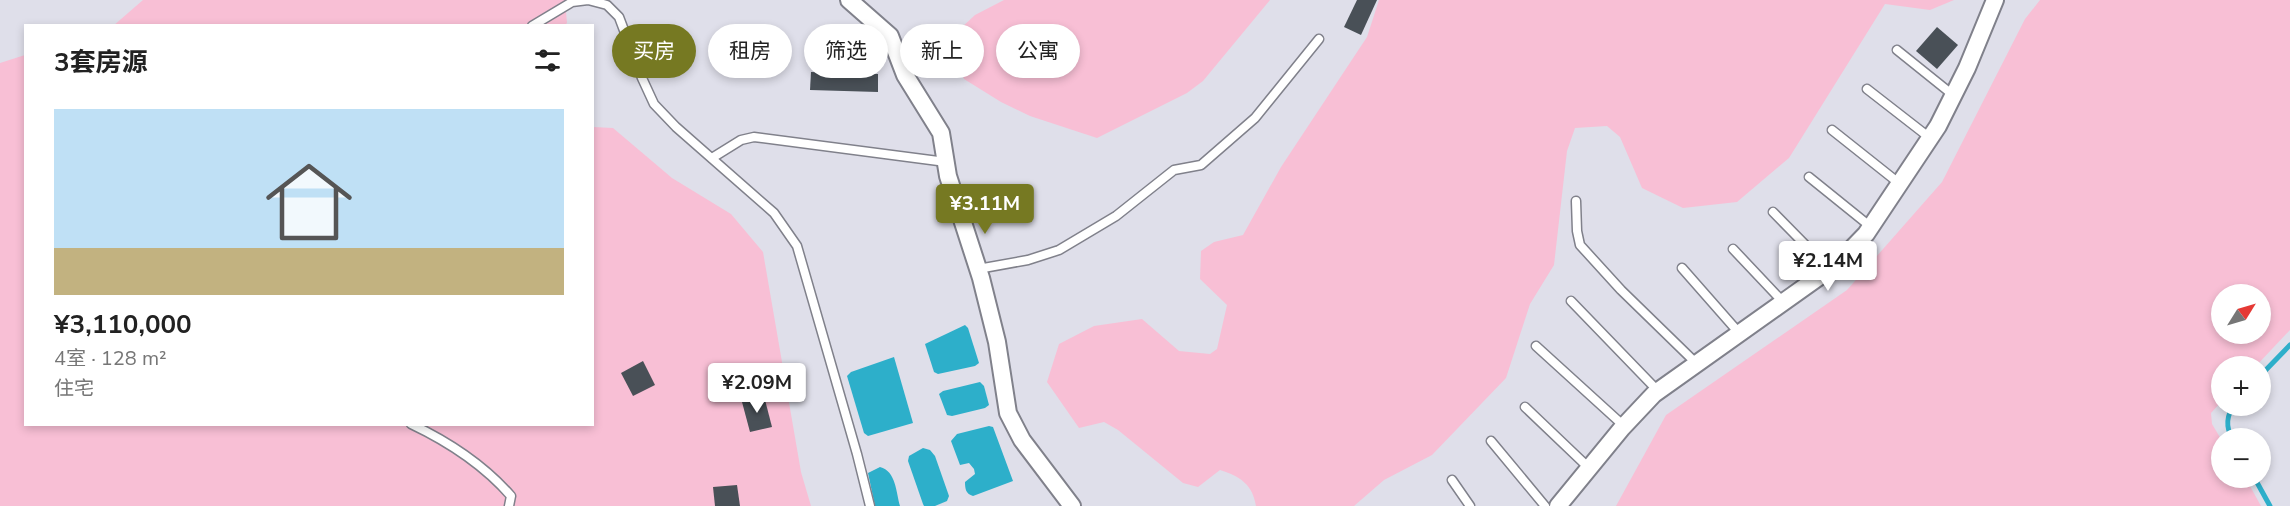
<!DOCTYPE html>
<html lang="zh">
<head>
<meta charset="utf-8">
<style>
  :root { --surface:#fff; --page:#f6f6f6; --text:#222; --muted:#767676; --line:#e0e0e0; --accent:#767922 }
  body { margin:0; font-family:"Nunito Sans","Noto Sans SC",sans-serif; background:var(--page); color:var(--text); height:100vh; display:flex; flex-direction:column; font-size:22px; white-space:nowrap }
  * { box-sizing:border-box; margin:0 }
  p { font-size:20px; color:var(--muted) }
  .icon { flex:none; width:33px; height:33px; fill:none; stroke:currentColor; stroke-width:2; stroke-linecap:round; stroke-linejoin:round }
  .map { position:relative; flex:1; overflow:hidden }
  .details { position:absolute; left:24px; top:24px; width:570px; height:402px; display:flex; flex-direction:column; background:var(--surface); border-radius:0px; box-shadow:0 3px 9px #0003 }
  .details>* { flex:none }
  .banner { position:absolute; left:612px; top:24px; width:570px; height:54px; display:flex; gap:12px }
  .needle { width:39px; rotate:53deg }
  .fabs { position:absolute; left:2211px; top:284px; display:grid; gap:12px }
  .fabs a { display:grid; place-items:center; width:60px; height:60px; border-radius:50%; background:var(--surface); box-shadow:0 3px 9px #0003; font-size:30px }
  .price { position:absolute; translate:-50% -51px; padding:0 14px; border-radius:6px; background:#fff; color:#222; font-size:20px; line-height:39px; filter:drop-shadow(0 2px 3px #0008) }
  .price::after { content:''; position:absolute; left:50%; top:36px; width:18px; height:14px; margin-left:-9px; background:inherit; clip-path:polygon(0 0,100% 0,50% 100%) }
  .price.selected { background:var(--accent); color:#fff }
  ul { padding:0; list-style:none }
  li { display:grid; align-content:center; gap:12px; height:318px; padding:0 30px }
  li+li { border-top:2px solid var(--line) }
  li span { display:grid; place-items:center; height:186px; border-radius:0px; color:#555 }
  li>.icon { margin-inline-start:auto }
  span .icon { width:108px; height:108px; fill:#fffc; stroke-width:1 }
  li b { font-size:26px }
  h2 { display:flex; justify-content:space-between; align-items:center; height:72px; padding:0 30px; font-size:26px }
  .pill { padding:0 21px; border-radius:27px; background:var(--surface); box-shadow:0 3px 9px #0003; font-size:21px; line-height:54px }
  .pill.selected { background:var(--accent); color:#fff }
  .map>svg:first-child { display:block }
</style>
</head>
<body>
<div class="map">
<svg width="2290" height="506" viewBox="0 0 2290 506">
  <rect width="100%" height="100%" fill="#dfdfea"/>
  <g fill="#f8bfd5" fill-rule="evenodd">
    <polygon points="143,0 565,0 567,23 564,26 113,26"/>
    <polygon points="1004,0 1270,0 1203,81 1187,93 1097,138 1030,116 1001,102 964,79 955,59 961,28 975,15"/>
    <path d="M1379,0H1954L1930,10L1885,4L1789,158L1737,202L1683,208L1642,188L1620,137L1607,126L1575,128L1567,151L1554,265L1530,304L1506,378L1432,455L1384,480L1354,506H1256C1253,485 1240,476 1220,470L1198,487L1183,483L1118,430L1104,422L1079,428L1047,382L1059,344L1094,326L1142,319L1179,351L1210,354L1217,349L1227,305L1200,279L1201,251L1214,242L1243,235L1281,167L1367,37Z"/>
    <path d="M2040,0H2290V330L2256,366H2222L2221,402L2211,413L2212,424L2221,439L2222,477H2245L2261,506H1616L1666,415L1847,290L1942,182L2025,19ZM2222,294H2260V333H2222Z"/>
    <polygon points="25,55 26,424 592,424 593,127 613,128 672,178 731,214 763,252 801,472 811,506 0,506 0,63"/>
  </g>
  <g fill="#2dafca">
    <polygon points="965,325 968,328 979,363 975,366 938,374 934,372 925,344"/>
    <polygon points="894,357 913,423 868,436 864,433 847,376 851,372"/>
    <polygon points="980,382 984,386 989,405 985,408 952,416 947,415 939,394 943,391"/>
    <path d="M989,426L993,427L1013,481L973,496C966,494 965,489 965,482L975,474L974,469L969,463L960,465L951,441L957,434Z"/>
    <polygon points="923,448 930,450 935,456 949,496 947,501 935,506 924,506 923,504 908,461 909,456"/>
    <path d="M880,467C896,471 896,492 900,506H875L868,473Z"/>
  </g>
  <g fill="none" stroke-linecap="round" stroke-linejoin="round">
    <g stroke="#2dafca" stroke-width="5">
      <polyline points="2260,376 2290,345"/>
      <path d="M2232,438C2226,427 2226,415 2235,405"/>
      <polyline points="2254,477 2270,506"/>
    </g>
  </g>
  <g fill="#495057">
    <polygon points="1357,0 1377,0 1361,35 1344,27"/>
    <polygon points="1937,27 1958,45 1937,69 1916,51"/>
    <polygon points="811,72 878,74 878,92 810,90"/>
    <polygon points="643,361 655,385 633,396 621,373"/>
    <polygon points="764,396 772,427 750,432 742,402"/>
    <polygon points="737,485 740,506 715,506 713,487"/>
  </g>
  <g fill="none" stroke-linecap="round" stroke-linejoin="round">
    <defs>
      <g id="service">
        <polyline points="532,26 572,2 588,0 607,5 619,17 642,78 654,104 676,127 774,213 797,246 857,454 870,506"/>
        <polyline points="1897,50 1953,95"/>
        <polyline points="1867,89 1930,138"/>
        <polyline points="1832,130 1900,184"/>
        <polyline points="712,158 741,140 754,137 946,162"/>
        <polyline points="1809,177 1871,227"/>
        <polyline points="1576,201 1577,231 1580,245 1621,290 1697,364"/>
        <polyline points="1773,212 1830,270"/>
        <polyline points="1733,249 1784,303"/>
        <polyline points="1682,268 1740,334"/>
        <polyline points="978,269 1028,260 1059,250 1116,216 1174,170 1201,165 1255,118 1319,39"/>
        <polyline points="1571,301 1658,391"/>
        <polyline points="1536,346 1624,426"/>
        <polyline points="1525,407 1589,468"/>
        <path d="M411,424C449,442 483,464 511,496L509,506"/>
        <polyline points="1491,441 1545,506"/>
        <polyline points="1452,480 1470,506"/>
      </g>
      <g id="minor">
        <polyline points="849,0 890,36 905,75 941,133 948,176 981,278 997,342 1008,413 1022,440 1072,506"/>
        <polyline points="1558,506 1622,428 1654,394 1837,264 1866,234 1938,126 1967,68 1995,0"/>
      </g>
    </defs>
    <use href="#service" stroke="#80818b" stroke-width="11"/>
    <use href="#minor" stroke="#80818b" stroke-width="20"/>
    <use href="#service" stroke="#fff" stroke-width="8"/>
    <use href="#minor" stroke="#fff" stroke-width="16"/>
  </g>
</svg>
<div class="fabs">
<a><svg class="needle" viewBox="-14 -14 28 28"><path d="M0-13l5 13h-10z" fill="#e53935"/><path d="M0 13l5-13h-10z" fill="#767676"/></svg></a>
<a>+</a>
<a>−</a>
</div>
<b class="price selected" style="left:985px;top:235px">¥3.11M</b>
<b class="price" style="left:1828px;top:292px">¥2.14M</b>
<b class="price" style="left:757px;top:414px">¥2.09M</b>
<div class="banner">
<a class="pill selected">买房</a>
<a class="pill">租房</a>
<a class="pill">筛选</a>
<a class="pill">新上</a>
<a class="pill">公寓</a>
</div>
<section class="details">
<h2>3套房源<svg class="icon" aria-label="filters" viewBox="0 0 24 24"><path d="M4 7h16M4 17h16"/><circle cx="9" cy="7" r="2"/><circle cx="15" cy="17" r="2"/></svg></h2>
<ul>
<li><span style="background:linear-gradient(#bfe0f5 75%,#c2b280 0)"><svg class="icon" aria-label="home" viewBox="0 0 24 24"><path d="M3 11l9-7 9 7M6 9v11h12V9"/></svg></span><div><b>¥3,110,000</b><p>4室 · 128 m²</p><p>住宅</p></div></li>
</ul>
</section>
</div>
</body>
</html>
